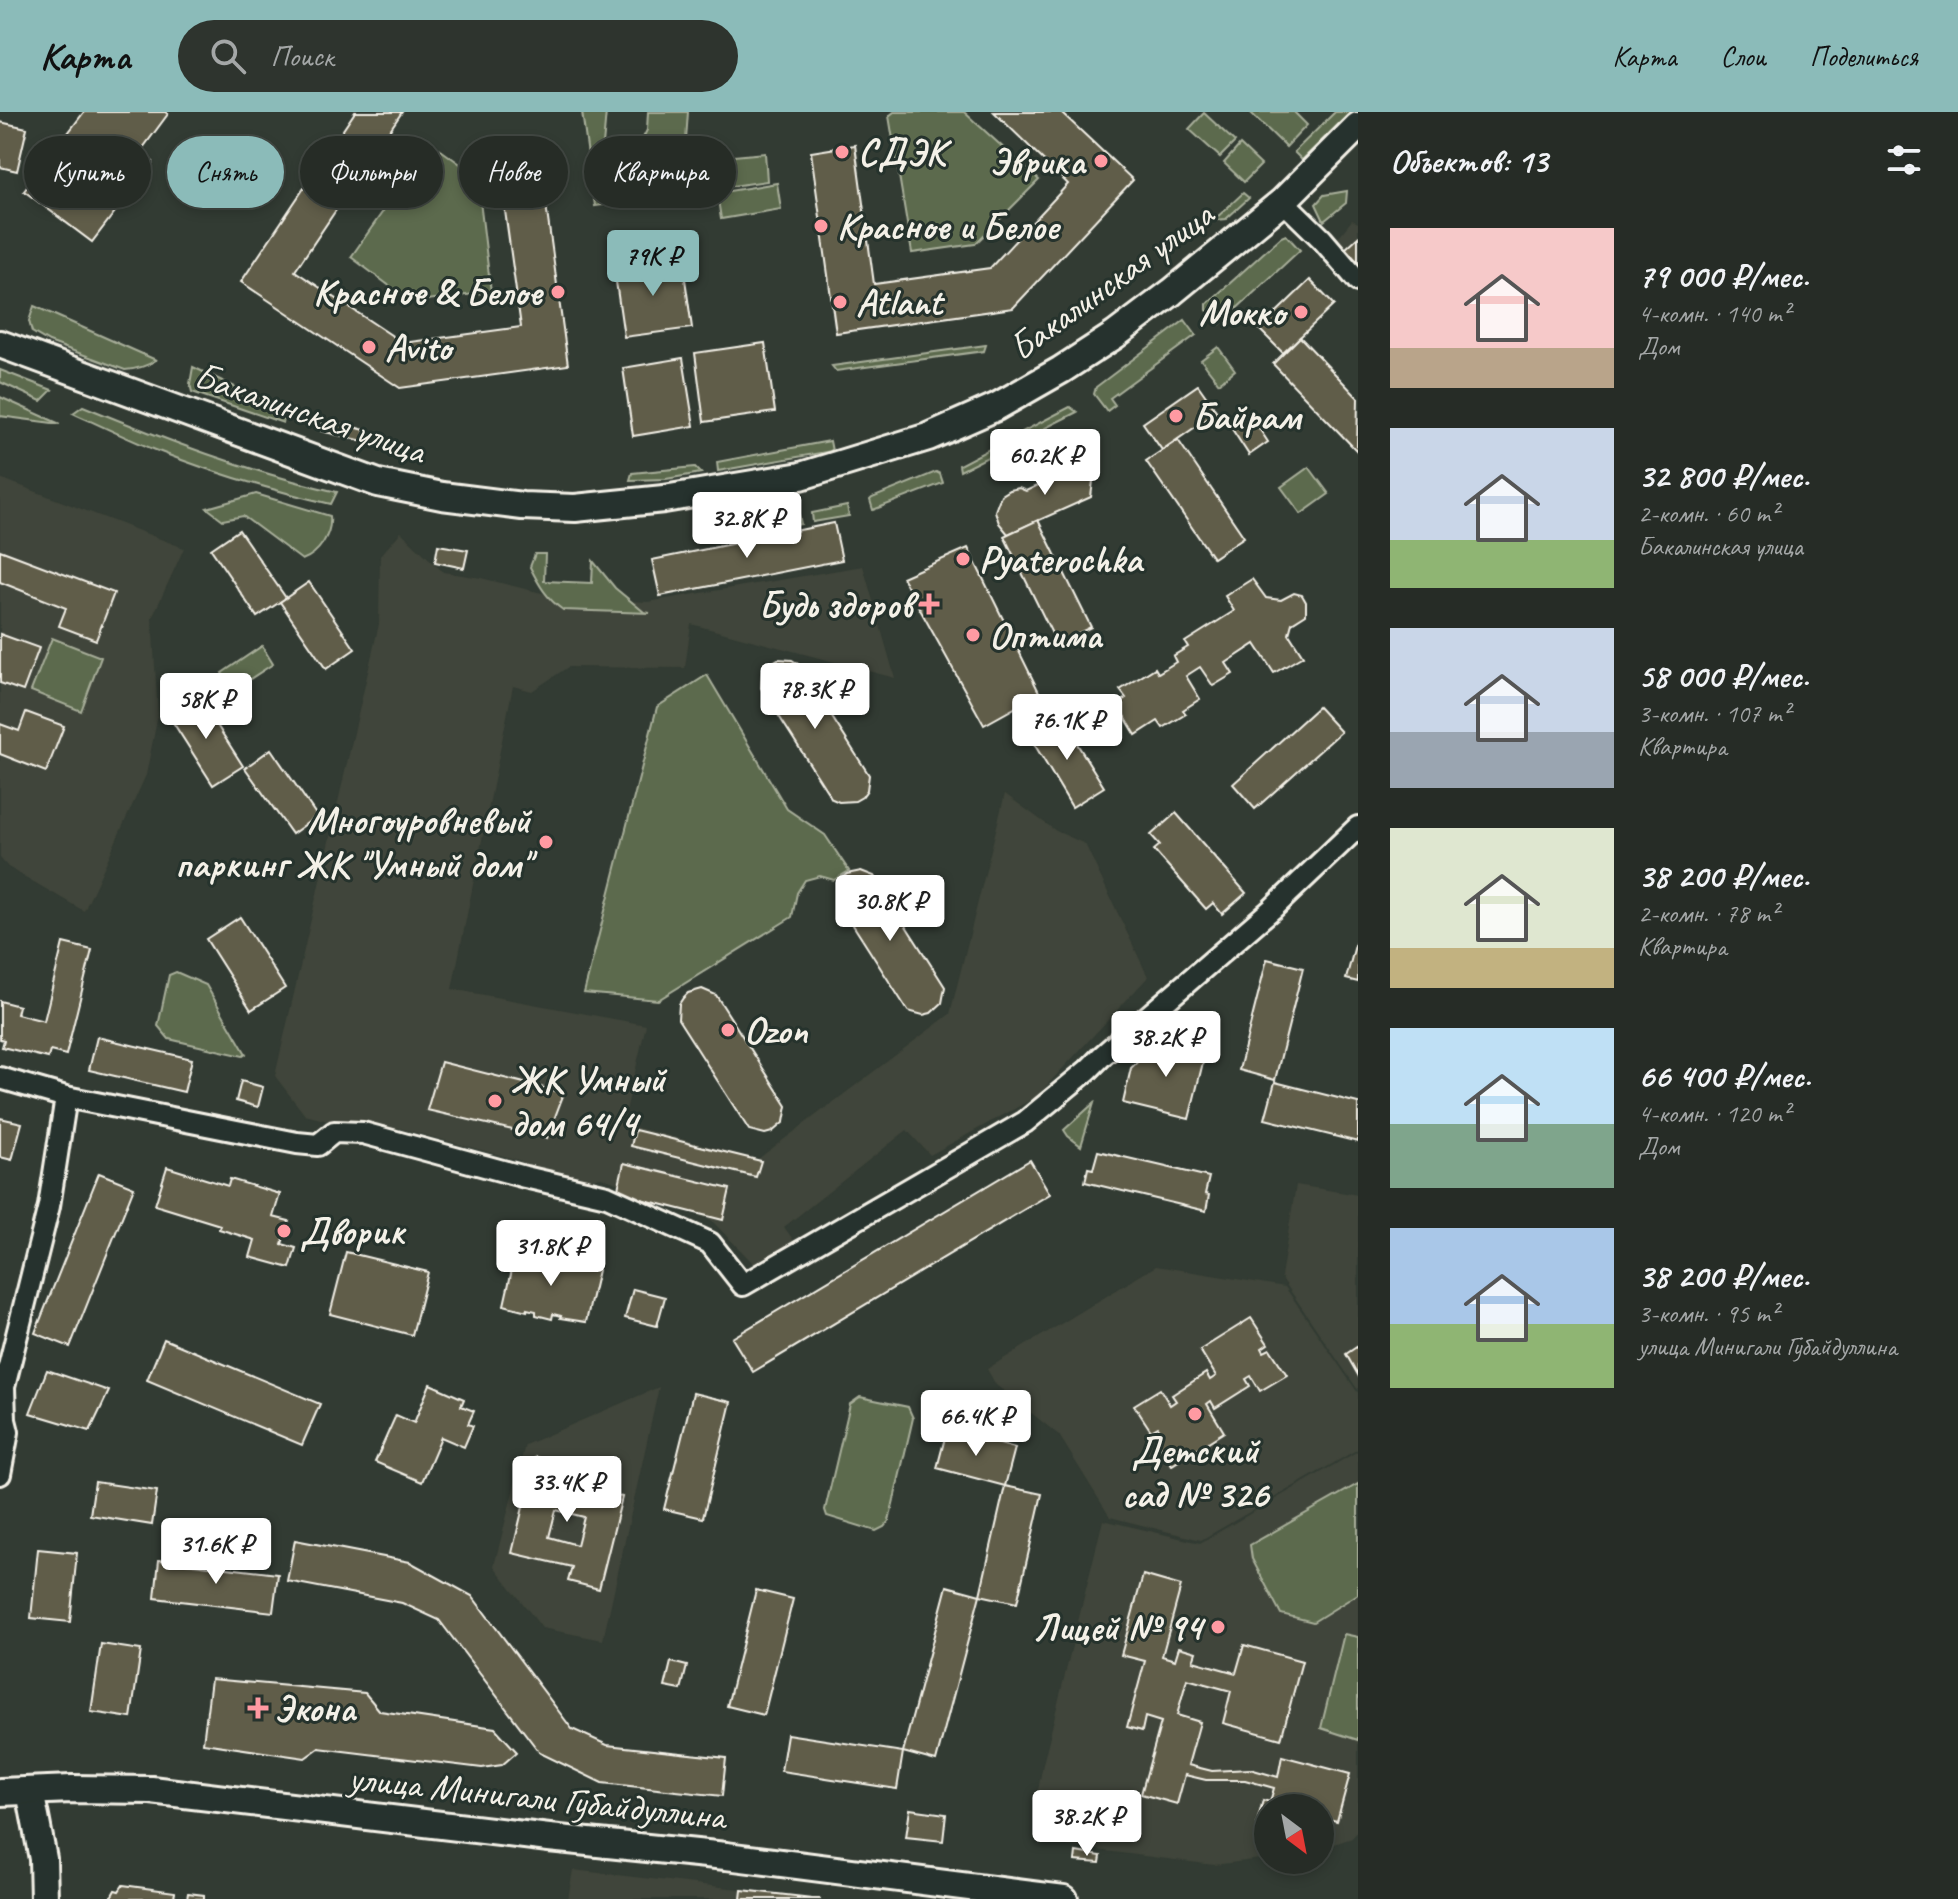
<!DOCTYPE html>
<html lang="ru">
<head>
<meta charset="utf-8">
<style>
  :root { --surface:#262c26; --page:#2e342e; --text:#f1f3f6; --muted:#a4a7a7; --line:#424843; --accent:#8bbbb9 }
  body { margin:0; font-family:Caveat,sans-serif; background:var(--page); color:var(--text); height:100vh; display:flex; flex-direction:column; font-size:30px; white-space:nowrap }
  * { box-sizing:border-box; margin:0 }
  p { font-size:26px; color:var(--muted) }
  .icon { flex:none; width:44px; height:44px; fill:none; stroke:currentColor; stroke-width:2; stroke-linecap:round; stroke-linejoin:round }
  .map { position:relative; flex:1; overflow:hidden }
  .panel { display:flex; flex-direction:column; background:var(--surface); width:600px }
  .panel>* { flex:none }
  .top-card { position:absolute; left:24px; top:24px; width:760px; height:72px; display:flex; gap:16px }
  .needle { width:52px; rotate:148deg }
  .fabs { position:absolute; left:1254px; top:1682px; display:grid; gap:16px }
  .fabs a { display:grid; place-items:center; width:80px; height:80px; border-radius:50%; background:var(--surface); box-shadow:0 4px 12px #0003,0 0 0 2px var(--line); font-size:40px }
  .price { position:absolute; translate:-50% -68px; padding:0 18px; border-radius:8px; background:#fff; color:#222; font-size:26px; line-height:52px; filter:drop-shadow(0 2px 4px #0008) }
  .price::after { content:''; position:absolute; left:50%; top:48px; width:24px; height:18px; margin-left:-12px; background:inherit; clip-path:polygon(0 0,100% 0,50% 100%) }
  .price.on { background:var(--accent); color:#111 }
  ul { padding:0; list-style:none }
  li { display:flex; align-items:center; gap:24px; height:200px; padding:0 32px }
  li span { display:grid; place-items:center; flex:none; width:224px; height:160px; border-radius:0px; color:#555 }
  li>.icon { margin-inline-start:auto }
  span .icon { width:96px; height:96px; fill:#fffc; stroke-width:1 }
  li b { font-size:34px }
  h2 { display:flex; justify-content:space-between; align-items:center; height:96px; padding:0 32px; font-size:34px }
  .tag { padding:0 28px; border-radius:36px; background:var(--surface); box-shadow:0 4px 12px #0003,0 0 0 2px var(--line); font-size:28px; line-height:72px }
  .tag.on { background:var(--accent); color:#111 }
  header { display:flex; align-items:center; gap:48px; box-sizing:border-box; height:112px; padding:0 40px; background:var(--accent); color:#111 }
  header strong { font-size:38px }
  nav { display:flex; gap:44px; margin-inline-start:auto; font-size:28px }
  .search { width:560px; height:72px; background:var(--page); display:flex; align-items:center; gap:20px; box-sizing:border-box; padding:0 28px; border-radius:44px; color:var(--muted); font-size:30px }
  main { display:flex; flex:1; min-height:0 }
  .map>svg:first-child { display:block }
</style>
</head>
<body>
<header>
<strong>Карта</strong>
<div class="search"><svg class="icon" aria-label="search" viewBox="0 0 24 24"><circle cx="10" cy="10" r="6"/><path d="M15 15l6 6"/></svg>Поиск</div>
<nav><a>Карта</a><a>Слои</a><a>Поделиться</a></nav>
</header>
<main>
<div class="map">
<svg width="1358" height="1787" viewBox="0 0 1358 1787">
  <rect width="100%" height="100%" fill="#323b33"/>
  <filter id="ink" filterUnits="userSpaceOnUse"><feTurbulence type="fractalNoise" baseFrequency=".0125" numOctaves="2"/><feDisplacementMap in="SourceGraphic" scale="16" xChannelSelector="R" yChannelSelector="G"/><feConvolveMatrix kernelMatrix="1 2 1 2 8 2 1 2 1" color-interpolation-filters="sRGB"/></filter>
  <g filter="url(#ink)">
    <g fill="#40453a">
      <polygon points="1352,108 1358,111 1358,159 1333,132"/>
      <polygon points="0,366 184,436 152,506 158,603 146,663 84,799 8,755 0,746"/>
      <polygon points="401,420 443,460 481,466 562,486 648,490 863,454 895,566 691,512 685,556 568,555 532,579 513,574 452,877 646,913 623,1012 758,1047 950,902 1005,682 1056,719 1085,732 1148,865 1036,985 930,1043 907,1018 784,1115 797,1133 757,1155 711,1108 601,1065 566,1073 518,1048 398,1016 390,1025 305,1003 275,964 379,512 380,444"/>
      <polygon points="1296,1073 1358,1083 1358,1278 1281,1165"/>
      <polygon points="1156,1154 1285,1175 1358,1281 1358,1337 1201,1428 1110,1405 1059,1323 996,1273 987,1257"/>
      <polygon points="659,1275 603,1528 542,1516 494,1454 525,1333"/>
      <polygon points="1358,1339 1358,1719 1352,1726 1320,1737 1320,1696 1268,1696 1268,1746 1214,1753 1051,1732 1056,1718 1033,1705 1043,1652 1103,1408 1200,1431"/>
      <polygon points="573,1758 826,1787 568,1787"/>
    </g>
    <g fill="#5b6b4d" stroke="#a8ae9a" stroke-width="2">
      <polygon points="582,0 606,0 602,44 631,50 647,18 648,0 688,0 685,42 691,48 765,41 767,69 595,94"/>
      <polygon points="894,0 964,0 1039,68 975,132 912,141 889,4"/>
      <polygon points="1250,0 1294,0 1307,13 1286,35"/>
      <polygon points="1335,0 1351,0 1302,48 1294,40"/>
      <polygon points="1204,1 1235,30 1220,45 1189,17"/>
      <polygon points="431,31 477,64 491,180 411,190 351,145"/>
      <polygon points="1240,33 1261,53 1244,70 1224,51"/>
      <polygon points="777,71 781,97 721,107 717,81"/>
      <polygon points="1347,79 1346,91 1324,109 1316,92 1324,83"/>
      <polygon points="1243,81 1249,86 1226,107 1214,108"/>
      <polygon points="1286,123 1300,138 1220,212 1207,198 1207,192 1281,125"/>
      <path d="M34,194L156,248C146,255 137,257 125,258L49,230L32,220L29,209Z"/>
      <polygon points="1185,208 1196,223 1110,286 1115,293 1107,299 1094,282 1096,275"/>
      <polygon points="986,233 984,239 836,259 832,254"/>
      <polygon points="1218,235 1235,258 1219,271 1201,248"/>
      <polygon points="193,255 237,276 286,295 283,311 192,280 190,272"/>
      <polygon points="0,258 52,278 41,289 0,270"/>
      <polygon points="0,285 60,312 0,304"/>
      <path d="M83,294C166,328 249,360 337,380L331,392C271,378 210,360 153,337C126,326 99,313 73,301Z"/>
      <polygon points="1070,295 1077,300 960,359 959,353"/>
      <polygon points="830,329 832,339 718,359 717,350"/>
      <polygon points="695,355 701,361 666,367 630,368 632,361"/>
      <polygon points="1309,355 1329,382 1301,402 1281,375"/>
      <polygon points="936,360 940,362 943,371 873,398 870,388 872,386"/>
      <path d="M256,382L330,404C332,422 319,442 302,448L243,404L223,408L207,396Z"/>
      <polygon points="847,394 849,404 813,410 812,401"/>
      <polygon points="799,403 801,412 765,419 764,409"/>
      <path d="M535,442H545L544,469L592,471L593,449L615,476L644,500L650,501L563,498C547,487 539,473 530,455Z"/>
      <polygon points="52,526 101,545 81,599 31,579"/>
      <polygon points="262,534 273,552 233,578 222,561"/>
      <polygon points="707,563 787,697 825,723 849,759 834,768 820,764 805,768 797,781 792,805 658,888 584,881 657,595"/>
      <polygon points="176,860 206,873 246,942 243,944 169,927 158,914 169,863"/>
      <polygon points="1094,991 1081,1034 1068,1024 1064,1018"/>
      <polygon points="860,1285 908,1295 913,1306 889,1409 884,1415 876,1419 827,1404 825,1398 850,1292"/>
      <polygon points="1358,1372 1358,1482 1313,1510 1281,1502 1252,1447 1250,1433"/>
      <polygon points="1344,1522 1358,1525 1358,1628 1321,1616"/>
    </g>
    <g fill="#615d4a" stroke="#f4f1e8" stroke-width="2" fill-rule="evenodd">
      <polygon points="84,0 165,0 168,2 140,40 153,50 92,130 24,79"/>
      <polygon points="355,0 402,0 295,159 403,231 521,215 503,84 544,78 568,253 400,276 241,170"/>
      <polygon points="994,0 1061,0 1133,68 1013,196 836,221 811,40 855,33 874,172 990,156 1068,72"/>
      <polygon points="0,10 27,16 17,59 0,55"/>
      <polygon points="1358,125 1358,150 1345,137"/>
      <polygon points="682,146 692,216 624,225 614,156"/>
      <polygon points="1310,168 1334,193 1283,241 1259,217"/>
      <polygon points="1300,225 1358,286 1357,339 1273,252"/>
      <polygon points="765,231 775,300 704,310 695,241"/>
      <polygon points="683,246 694,314 633,324 623,256"/>
      <polygon points="1198,273 1217,300 1162,338 1143,311"/>
      <polygon points="1249,301 1268,330 1249,343 1230,314"/>
      <polygon points="322,307 365,318 363,329 321,319"/>
      <polygon points="1178,328 1244,425 1213,446 1146,349"/>
      <polygon points="1072,345 1085,352 1093,369 1091,385 1008,422 999,411 995,399 1001,383 1009,378 1019,376 1026,379 1058,364 1057,357 1060,349 1064,346"/>
      <polygon points="1038,408 1091,515 1057,532 1004,424"/>
      <polygon points="834,411 842,448 660,484 652,448"/>
      <polygon points="239,418 286,486 257,505 211,437"/>
      <polygon points="438,433 468,438 464,456 435,450"/>
      <polygon points="968,436 1040,582 984,613 902,465"/>
      <polygon points="0,438 114,481 96,528 59,514 66,496 0,470"/>
      <polygon points="1252,467 1266,486 1281,488 1294,481 1302,483 1306,490 1306,502 1292,511 1289,522 1303,544 1274,561 1255,532 1226,551 1233,562 1213,574 1200,555 1186,564 1200,587 1183,598 1186,602 1163,616 1158,609 1136,623 1117,592 1126,586 1120,578 1155,556 1158,561 1176,550 1173,544 1188,535 1185,530 1234,499 1225,484"/>
      <polygon points="309,470 355,537 326,557 280,490"/>
      <polygon points="0,522 39,536 23,579 0,571"/>
      <polygon points="778,547 792,548 798,552 869,663 867,678 862,685 855,689 839,690 832,687 761,576 762,561 765,555"/>
      <polygon points="199,585 243,654 213,673 169,604"/>
      <polygon points="1318,595 1341,620 1255,697 1233,672"/>
      <polygon points="26,600 64,614 46,660 0,642 0,612 19,619"/>
      <polygon points="1061,606 1104,675 1072,695 1030,625"/>
      <polygon points="271,637 317,704 292,722 245,656"/>
      <polygon points="1176,701 1246,781 1222,802 1213,791 1206,797 1154,738 1160,733 1151,723"/>
      <polygon points="861,759 874,764 945,875 942,891 931,901 923,903 908,899 837,788 837,774 841,767 847,762"/>
      <polygon points="240,805 285,876 251,898 206,827"/>
      <polygon points="1358,822 1358,870 1346,867"/>
      <polygon points="63,831 92,838 66,943 50,939 48,946 2,935 4,928 0,927 0,889 19,894 17,902 44,909"/>
      <polygon points="1267,847 1303,856 1275,968 1239,958"/>
      <polygon points="702,877 716,883 787,994 784,1010 772,1020 765,1022 749,1018 678,907 679,892 683,886 688,881"/>
      <polygon points="97,925 192,947 184,980 89,958"/>
      <polygon points="1161,927 1206,938 1189,1007 1123,991 1131,956"/>
      <polygon points="441,950 564,981 547,1026 427,998"/>
      <polygon points="241,969 263,975 258,995 236,989"/>
      <polygon points="1275,970 1358,991 1358,1030 1265,1007"/>
      <polygon points="0,1006 22,1011 12,1048 0,1045"/>
      <polygon points="635,1018 761,1049 756,1065 631,1034"/>
      <polygon points="1098,1039 1209,1065 1205,1082 1209,1083 1206,1099 1085,1070 1088,1056 1093,1057"/>
      <polygon points="1030,1048 1050,1082 753,1260 732,1226"/>
      <polygon points="624,1051 730,1077 723,1108 617,1081"/>
      <polygon points="167,1055 228,1074 230,1067 280,1082 273,1105 289,1109 282,1132 296,1136 290,1156 250,1145 255,1128 219,1117 220,1113 155,1093"/>
      <polygon points="99,1061 134,1075 70,1235 35,1221"/>
      <polygon points="346,1140 428,1160 412,1223 330,1202"/>
      <polygon points="516,1140 598,1158 586,1210 560,1206 561,1204 553,1202 552,1207 536,1203 536,1199 527,1197 527,1199 504,1193"/>
      <polygon points="633,1177 665,1185 657,1214 625,1206"/>
      <polygon points="1251,1206 1268,1232 1262,1236 1264,1240 1270,1237 1287,1263 1260,1279 1251,1264 1246,1267 1250,1274 1215,1296 1211,1289 1207,1292 1224,1320 1172,1353 1155,1325 1162,1321 1158,1315 1151,1319 1134,1293 1160,1277 1170,1293 1176,1289 1172,1283 1206,1261 1210,1268 1216,1264 1200,1238"/>
      <polygon points="164,1227 320,1292 302,1333 147,1268"/>
      <polygon points="1358,1234 1358,1263 1346,1242"/>
      <polygon points="47,1258 109,1279 90,1319 30,1301"/>
      <polygon points="430,1272 464,1287 461,1294 474,1299 468,1312 473,1314 464,1335 441,1325 422,1370 375,1350 396,1303 414,1311"/>
      <polygon points="693,1281 731,1290 703,1406 664,1397"/>
      <polygon points="947,1318 1015,1336 1005,1374 937,1356"/>
      <path d="M535,1345L568,1353L563,1370L622,1385L599,1477L568,1469L572,1455L512,1441ZM556,1398L584,1405L577,1433L549,1425Z"/>
      <polygon points="95,1370 157,1379 152,1413 90,1403"/>
      <polygon points="1005,1374 1042,1382 1017,1491 980,1483"/>
      <polygon points="295,1428 410,1450 472,1484 572,1617 607,1633 726,1646 722,1684 602,1671 540,1641 439,1508 402,1491 287,1469"/>
      <polygon points="38,1437 77,1441 70,1510 31,1506"/>
      <polygon points="159,1448 278,1462 273,1500 155,1486"/>
      <polygon points="1143,1463 1181,1474 1162,1544 1175,1548 1179,1535 1196,1540 1193,1549 1236,1561 1244,1533 1302,1549 1281,1627 1223,1611 1231,1579 1187,1567 1177,1603 1200,1610 1188,1653 1212,1659 1250,1657 1278,1665 1282,1644 1350,1662 1337,1709 1324,1706 1320,1721 1320,1696 1268,1696 1268,1714 1257,1711 1263,1688 1270,1690 1274,1676 1245,1668 1206,1668 1185,1663 1177,1692 1141,1682 1161,1610 1145,1605 1142,1619 1127,1615 1145,1549 1121,1543"/>
      <polygon points="947,1474 980,1483 936,1649 903,1640"/>
      <polygon points="756,1478 793,1487 764,1603 727,1594"/>
      <polygon points="101,1532 141,1538 131,1606 91,1600"/>
      <polygon points="671,1550 687,1554 681,1578 665,1575"/>
      <polygon points="211,1567 365,1581 380,1599 495,1616 517,1640 502,1653 482,1656 319,1636 305,1646 203,1631"/>
      <polygon points="787,1622 903,1640 897,1677 781,1659"/>
      <polygon points="910,1697 946,1702 943,1729 906,1725"/>
      <polygon points="1076,1740 1101,1744 1100,1751 1075,1749"/>
      <polygon points="123,1773 175,1780 175,1781 173,1787 110,1787 115,1778 119,1779"/>
      <polygon points="742,1778 821,1787 741,1787"/>
      <polygon points="188,1781 204,1783 204,1787 187,1787"/>
    </g>
    <g fill="none" stroke-linecap="round" stroke-linejoin="round">
      <defs>
        <g id="minor">
          <polyline points="1283,89 1322,127 1358,169"/>
          <polyline points="0,966 66,985 297,1031 318,1033 334,1020 363,1021 525,1065 607,1084 710,1131 743,1173 1025,1010 1088,958 1102,944 1272,797 1358,715"/>
          <polyline points="0,1362 8,1320 5,1308 4,1275 49,1094 66,985"/>
        </g>
        <g id="major">
          <polyline points="0,232 378,371 442,384 522,394 575,396 664,387 801,364 928,325 996,295 1061,258 1115,223 1172,180 1283,89 1358,14"/>
          <polyline points="30,1679 43,1747 44,1787"/>
          <polyline points="0,1680 72,1677 151,1678 549,1726 726,1744 1064,1787"/>
        </g>
      </defs>
      <use href="#minor" stroke="#f4f1e8" stroke-width="26"/>
      <use href="#major" stroke="#f4f1e8" stroke-width="32"/>
      <use href="#minor" stroke="#26332d" stroke-width="20"/>
      <use href="#major" stroke="#26332d" stroke-width="26"/>
    </g>
  </g>
  <g fill="#ff9aa2" stroke="#26332d" stroke-width="3">
    <circle cx="842" cy="40" r="8"/>
    <circle cx="1101" cy="49" r="8"/>
    <circle cx="821" cy="114" r="8"/>
    <circle cx="558" cy="180" r="8"/>
    <circle cx="840" cy="190" r="8"/>
    <circle cx="1301" cy="200" r="8"/>
    <circle cx="369" cy="235" r="8"/>
    <circle cx="1176" cy="304" r="8"/>
    <circle cx="963" cy="447" r="8"/>
    <path d="M925 480h8v8h8v8h-8v8h-8v-8h-8v-8h8z"/>
    <circle cx="973" cy="523" r="8"/>
    <circle cx="546" cy="730" r="8"/>
    <circle cx="728" cy="918" r="8"/>
    <circle cx="495" cy="989" r="8"/>
    <circle cx="284" cy="1119" r="8"/>
    <circle cx="1195" cy="1302" r="8"/>
    <circle cx="1218" cy="1515" r="8"/>
    <path d="M254 1584h8v8h8v8h-8v8h-8v-8h-8v-8h8z"/>
  </g>
  <g text-anchor="middle" dominant-baseline="central" stroke-width="6" stroke-linejoin="round" paint-order="stroke">
    <g font-size="38" font-weight="bold" fill="#f4f1e8" stroke="#26332d" text-anchor="start">
      <text x="858" y="40">СДЭК</text>
      <text x="1085" y="49" text-anchor="end">Эврика</text>
      <text x="837" y="114">Красное и Белое</text>
      <text x="542" y="180" text-anchor="end">Красное &amp; Белое</text>
      <text x="856" y="190">Atlant</text>
      <text x="1285" y="200" text-anchor="end">Мокко</text>
      <text x="385" y="235">Avito</text>
      <text x="1192" y="304">Байрам</text>
      <text x="979" y="447">Pyaterochka</text>
      <text x="913" y="492" text-anchor="end">Будь здоров</text>
      <text x="989" y="523">Оптима</text>
      <text x="530" y="708" text-anchor="end">Многоуровневый<tspan x="530" dy="44">паркинг ЖК "Умный дом"</tspan></text>
      <text x="744" y="918">Ozon</text>
      <text x="511" y="967">ЖК Умный<tspan x="511" dy="44">дом 64/4</tspan></text>
      <text x="300" y="1119">Дворик</text>
      <text x="1195" y="1338" text-anchor="middle">Детский<tspan x="1195" dy="44">сад № 326</tspan></text>
      <text x="1202" y="1515" text-anchor="end">Лицей № 94</text>
      <text x="274" y="1596">Экона</text>
    </g>
    <g font-size="38" fill="#f4f1e8" stroke="#26332d">
      <text transform="translate(1111 169) rotate(-36)">Бакалинская улица</text>
      <text transform="translate(310 301) rotate(19)">Бакалинская улица</text>
      <text transform="translate(537 1685) rotate(6)">улица Минигали Губайдуллина</text>
    </g>
  </g>
</svg>
<div class="fabs">
<a><svg class="needle" viewBox="-14 -14 28 28"><path d="M0-13l5 13h-10z" fill="#e53935"/><path d="M0 13l5-13h-10z" fill="#a4a7a7"/></svg></a>
</div>
<b class="price on" style="left:653px;top:186px">79K ₽</b>
<b class="price" style="left:1045px;top:385px">60.2K ₽</b>
<b class="price" style="left:747px;top:448px">32.8K ₽</b>
<b class="price" style="left:815px;top:619px">78.3K ₽</b>
<b class="price" style="left:206px;top:629px">58K ₽</b>
<b class="price" style="left:1067px;top:650px">76.1K ₽</b>
<b class="price" style="left:890px;top:831px">30.8K ₽</b>
<b class="price" style="left:1166px;top:967px">38.2K ₽</b>
<b class="price" style="left:551px;top:1176px">31.8K ₽</b>
<b class="price" style="left:976px;top:1346px">66.4K ₽</b>
<b class="price" style="left:567px;top:1412px">33.4K ₽</b>
<b class="price" style="left:216px;top:1474px">31.6K ₽</b>
<b class="price" style="left:1087px;top:1746px">38.2K ₽</b>
<div class="top-card">
<a class="tag">Купить</a>
<a class="tag on">Снять</a>
<a class="tag">Фильтры</a>
<a class="tag">Новое</a>
<a class="tag">Квартира</a>
</div>
</div>
<section class="panel">
<h2>Объектов: 13<svg class="icon" aria-label="filters" viewBox="0 0 24 24"><path d="M4 7h16M4 17h16"/><circle cx="9" cy="7" r="2"/><circle cx="15" cy="17" r="2"/></svg></h2>
<ul>
<li><span style="background:linear-gradient(#f6c9c9 75%,#b9a48a 0)"><svg class="icon" aria-label="home" viewBox="0 0 24 24"><path d="M3 11l9-7 9 7M6 9v11h12V9"/></svg></span><div><b>79 000 ₽/мес.</b><p>4-комн. · 140 m²</p><p>Дом</p></div></li>
<li><span style="background:linear-gradient(#c9d6e8 70%,#8fb573 0)"><svg class="icon" aria-label="home" viewBox="0 0 24 24"><path d="M3 11l9-7 9 7M6 9v11h12V9"/></svg></span><div><b>32 800 ₽/мес.</b><p>2-комн. · 60 m²</p><p>Бакалинская улица</p></div></li>
<li><span style="background:linear-gradient(#c9d6e8 65%,#9aa5b1 0)"><svg class="icon" aria-label="home" viewBox="0 0 24 24"><path d="M3 11l9-7 9 7M6 9v11h12V9"/></svg></span><div><b>58 000 ₽/мес.</b><p>3-комн. · 107 m²</p><p>Квартира</p></div></li>
<li><span style="background:linear-gradient(#dfe7d0 75%,#c2b280 0)"><svg class="icon" aria-label="home" viewBox="0 0 24 24"><path d="M3 11l9-7 9 7M6 9v11h12V9"/></svg></span><div><b>38 200 ₽/мес.</b><p>2-комн. · 78 m²</p><p>Квартира</p></div></li>
<li><span style="background:linear-gradient(#bfe0f5 60%,#7fa58c 0)"><svg class="icon" aria-label="home" viewBox="0 0 24 24"><path d="M3 11l9-7 9 7M6 9v11h12V9"/></svg></span><div><b>66 400 ₽/мес.</b><p>4-комн. · 120 m²</p><p>Дом</p></div></li>
<li><span style="background:linear-gradient(#a9c7e8 60%,#8fb573 0)"><svg class="icon" aria-label="home" viewBox="0 0 24 24"><path d="M3 11l9-7 9 7M6 9v11h12V9"/></svg></span><div><b>38 200 ₽/мес.</b><p>3-комн. · 95 m²</p><p>улица Минигали Губайдуллина</p></div></li>
</ul>
</section>
</main>
</body>
</html>
